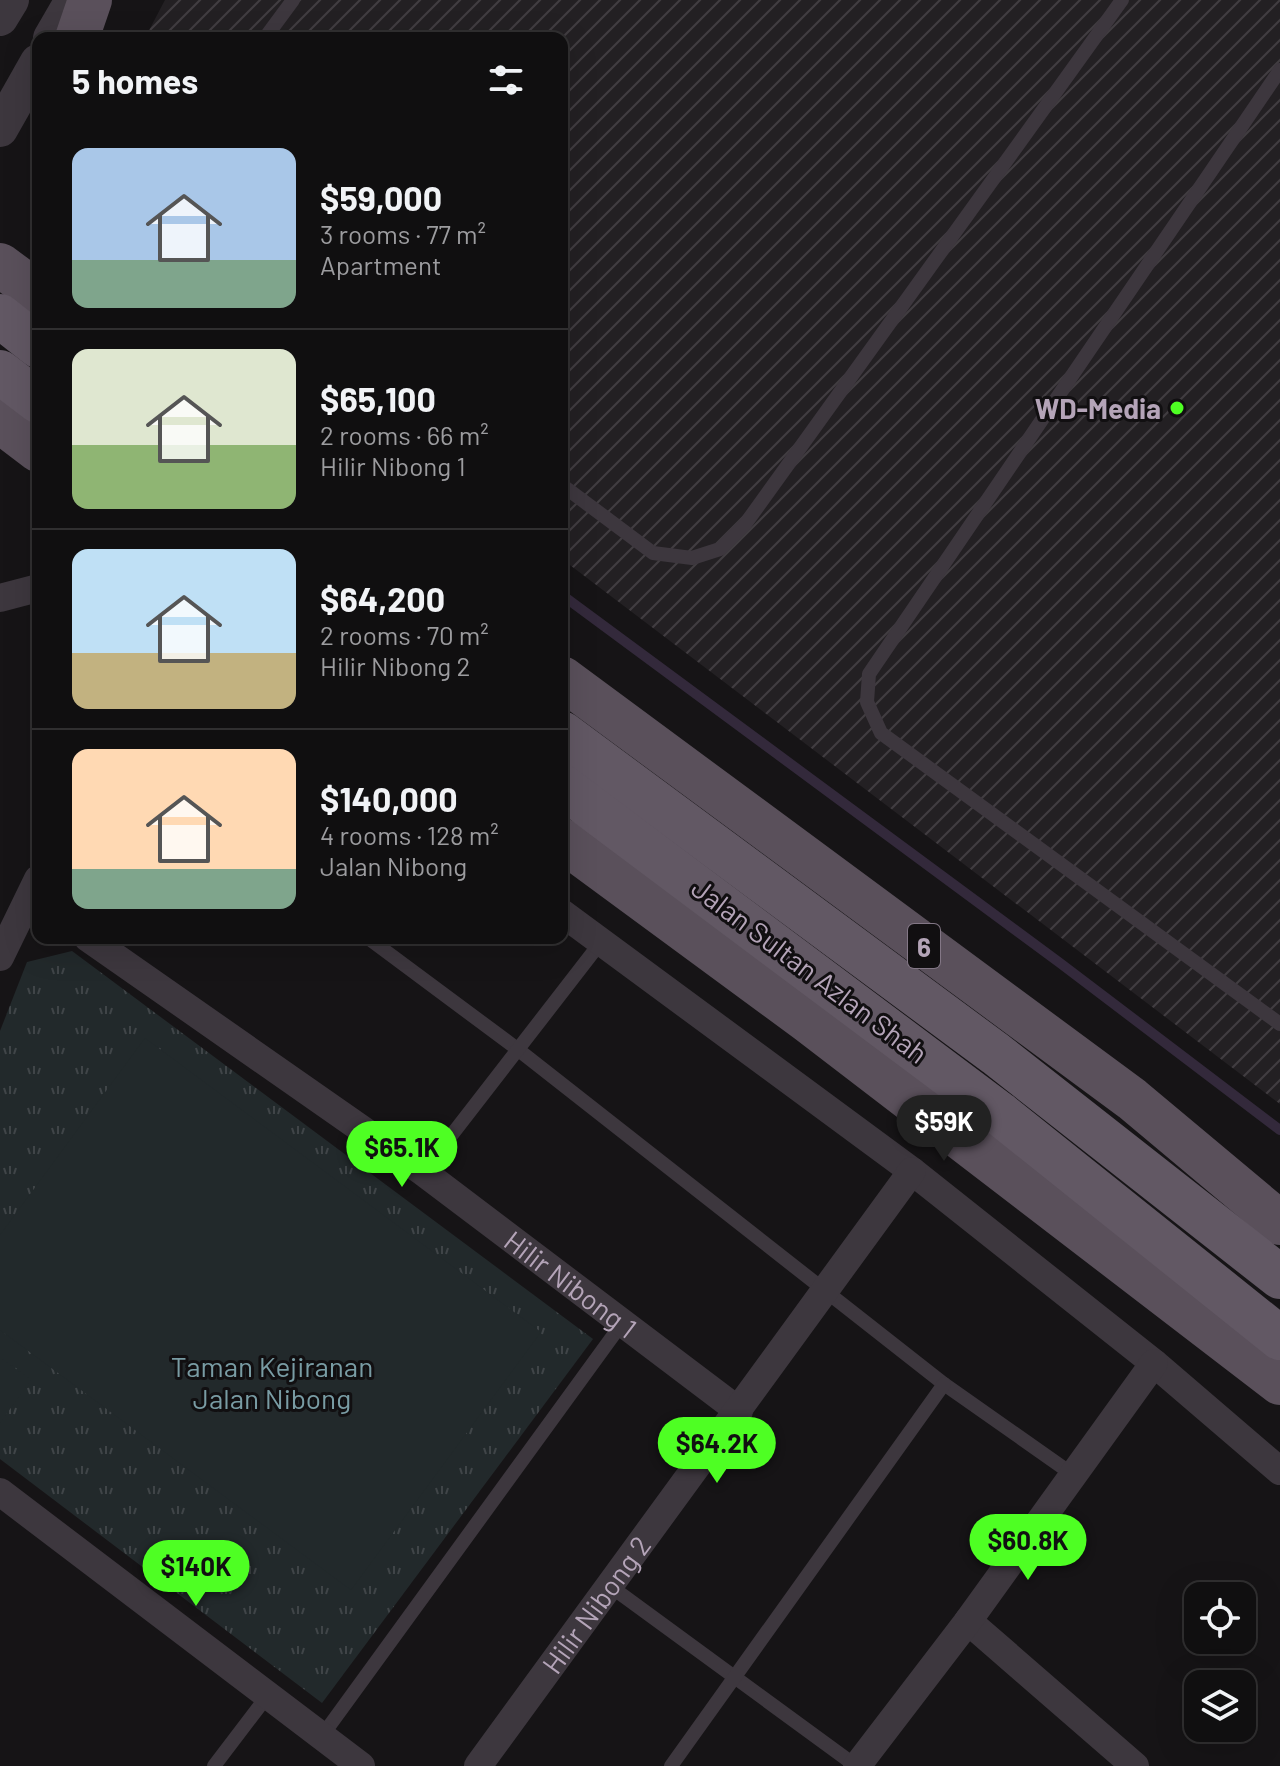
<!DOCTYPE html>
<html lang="en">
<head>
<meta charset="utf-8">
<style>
  :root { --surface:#100f10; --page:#1e1d1e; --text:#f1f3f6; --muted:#9c9c9f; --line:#302f30; --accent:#4eff23 }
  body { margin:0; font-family:Barlow,sans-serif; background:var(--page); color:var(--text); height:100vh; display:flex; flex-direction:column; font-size:30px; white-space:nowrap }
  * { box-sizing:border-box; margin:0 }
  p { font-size:26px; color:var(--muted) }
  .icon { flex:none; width:44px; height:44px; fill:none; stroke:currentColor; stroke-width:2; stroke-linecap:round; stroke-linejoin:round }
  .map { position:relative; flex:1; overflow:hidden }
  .drawer { position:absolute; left:32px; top:32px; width:536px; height:912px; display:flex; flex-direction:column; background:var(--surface); border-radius:16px; box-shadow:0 8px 32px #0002,0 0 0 2px var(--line) }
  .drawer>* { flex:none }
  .buttons { position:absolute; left:1184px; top:1582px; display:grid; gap:16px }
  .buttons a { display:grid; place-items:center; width:72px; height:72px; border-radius:16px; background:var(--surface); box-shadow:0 8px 32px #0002,0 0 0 2px var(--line); font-size:40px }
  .price { position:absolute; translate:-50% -68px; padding:0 18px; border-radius:28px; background:var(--accent); color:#111; font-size:26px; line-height:52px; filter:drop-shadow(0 2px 4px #0008) }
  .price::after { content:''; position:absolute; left:50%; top:48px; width:24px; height:18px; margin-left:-12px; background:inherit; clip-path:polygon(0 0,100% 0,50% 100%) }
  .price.active { background:#222; color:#fff }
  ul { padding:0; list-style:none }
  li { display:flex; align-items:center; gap:24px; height:200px; padding:0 40px }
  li+li { border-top:2px solid var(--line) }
  li span { display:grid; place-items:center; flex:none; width:224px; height:160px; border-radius:16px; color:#555 }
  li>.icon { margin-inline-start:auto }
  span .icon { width:96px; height:96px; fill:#fffc; stroke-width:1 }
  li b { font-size:34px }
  h2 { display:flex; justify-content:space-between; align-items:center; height:96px; padding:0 40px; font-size:34px }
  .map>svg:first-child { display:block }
</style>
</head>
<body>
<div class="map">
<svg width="1280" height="1766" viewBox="0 0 1280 1766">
  <defs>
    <pattern id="industrial-furrows" width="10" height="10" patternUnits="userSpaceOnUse" patternTransform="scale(2)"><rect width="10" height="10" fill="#232023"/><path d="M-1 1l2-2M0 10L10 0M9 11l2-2" fill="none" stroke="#413d41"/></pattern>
    <pattern id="grass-tufts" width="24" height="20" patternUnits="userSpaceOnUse" patternTransform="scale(2)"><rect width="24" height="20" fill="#22292b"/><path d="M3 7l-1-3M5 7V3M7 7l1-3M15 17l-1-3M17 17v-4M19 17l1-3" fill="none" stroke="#404548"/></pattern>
  </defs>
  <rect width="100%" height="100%" fill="#161416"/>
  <polygon fill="url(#industrial-furrows)" points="165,0 1280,0 1280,1104 562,559 562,38 145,38"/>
  <polygon fill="url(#grass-tufts)" points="72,951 593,1339 322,1703 0,1459 0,1031 27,962"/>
  <g fill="#22292b">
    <polygon points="145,1038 541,1332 351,1590 0,1330 0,1235"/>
    <polygon points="0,1357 31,1380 0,1423"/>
  </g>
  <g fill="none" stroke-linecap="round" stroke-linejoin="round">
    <polyline stroke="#33293b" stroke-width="10" points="562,595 1060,963 1280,1130"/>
    <g stroke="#3d373e" stroke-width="14">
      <polyline points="265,38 293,0"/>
      <polyline points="1280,70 869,674 867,702 881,733 1280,1024"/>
      <polyline points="562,485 653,553 692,558 720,549 746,523 1122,0"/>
      <polyline points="368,938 516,1048 944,1384 1072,1474"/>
      <polyline points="423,1172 601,942"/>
      <polyline points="610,1586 856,1766"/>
      <polyline points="322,1736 623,1322"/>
      <polyline points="214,1766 268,1695"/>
      <polyline points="671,1766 944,1384"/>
    </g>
    <g stroke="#3d373e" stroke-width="28">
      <polyline points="0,598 38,588"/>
      <polyline points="562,913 912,1171 1154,1363 1280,1471"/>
      <path id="s1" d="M88,938L423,1172L739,1411"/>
      <polyline points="0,957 38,879"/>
      <polyline points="0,1492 361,1766"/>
      <polyline points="968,1621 1135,1766"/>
      <path id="s2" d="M478,1766L912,1171"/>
      <polyline points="857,1766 968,1621 1154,1363"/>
    </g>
    <g stroke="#3d373e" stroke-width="36">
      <polyline points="0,18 11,0"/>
      <polyline points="51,38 73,0"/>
      <polyline points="0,129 38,62"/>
    </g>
    <g stroke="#5a505b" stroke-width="44">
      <polyline points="77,38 90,0"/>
      <polyline points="0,265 38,293"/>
      <polyline points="0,421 38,450"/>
      <polyline points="562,678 1132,1099 1280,1223"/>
      <polyline points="562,840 808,1021 1280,1383"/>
    </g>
    <g stroke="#625864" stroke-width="44">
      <polyline points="0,316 38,346"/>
      <polyline points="0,372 38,401"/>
      <polyline points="562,733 996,1054 1280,1277"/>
      <polyline points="562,786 999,1113 1280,1338"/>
    </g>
  </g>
  <circle fill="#4eff23" stroke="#110f11" stroke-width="3" cx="1177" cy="408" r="8"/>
  <g text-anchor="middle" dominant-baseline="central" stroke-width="6" stroke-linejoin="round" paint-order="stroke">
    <rect fill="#110f11" stroke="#837786" stroke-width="2" x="908" y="924" width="32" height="44" rx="6"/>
    <g font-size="26" font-weight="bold" fill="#b4a4b8">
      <text x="924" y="946">6</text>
    </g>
    <g font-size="28" font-weight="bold" fill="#b4a4b8" stroke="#110f11" text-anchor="end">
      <text x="1161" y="408">WD-Media</text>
    </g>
    <g font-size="28" fill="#b4a4b8" stroke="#110f11">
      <text transform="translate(810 970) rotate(37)">Jalan Sultan Azlan Shah</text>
      <text stroke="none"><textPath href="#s1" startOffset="594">Hilir Nibong 1</textPath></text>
      <text stroke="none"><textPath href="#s2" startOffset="200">Hilir Nibong 2</textPath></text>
    </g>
    <g font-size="28" fill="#799ca4" stroke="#110f11">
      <text x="272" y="1366">Taman Kejiranan<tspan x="272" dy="32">Jalan Nibong</tspan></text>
    </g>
  </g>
</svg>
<div class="buttons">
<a><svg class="icon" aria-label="locate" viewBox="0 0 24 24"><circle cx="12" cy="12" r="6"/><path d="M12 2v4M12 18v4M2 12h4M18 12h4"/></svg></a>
<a><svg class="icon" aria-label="layers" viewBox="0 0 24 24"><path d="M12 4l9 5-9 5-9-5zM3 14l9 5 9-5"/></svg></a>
</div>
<b class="price active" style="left:944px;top:1163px">$59K</b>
<b class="price" style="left:402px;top:1189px">$65.1K</b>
<b class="price" style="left:717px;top:1485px">$64.2K</b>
<b class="price" style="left:1028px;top:1582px">$60.8K</b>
<b class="price" style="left:196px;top:1608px">$140K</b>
<section class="drawer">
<h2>5 homes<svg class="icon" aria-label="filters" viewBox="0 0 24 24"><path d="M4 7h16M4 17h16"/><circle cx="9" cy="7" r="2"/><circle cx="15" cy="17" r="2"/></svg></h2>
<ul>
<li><span style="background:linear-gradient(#a9c7e8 70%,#7fa58c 0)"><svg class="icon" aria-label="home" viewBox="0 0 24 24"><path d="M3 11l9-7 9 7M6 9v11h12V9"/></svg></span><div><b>$59,000</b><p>3 rooms · 77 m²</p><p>Apartment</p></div></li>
<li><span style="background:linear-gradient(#dfe7d0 60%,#8fb573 0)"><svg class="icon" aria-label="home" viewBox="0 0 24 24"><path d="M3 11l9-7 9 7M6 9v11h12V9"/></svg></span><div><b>$65,100</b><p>2 rooms · 66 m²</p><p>Hilir Nibong 1</p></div></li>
<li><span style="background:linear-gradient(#bfe0f5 65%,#c2b280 0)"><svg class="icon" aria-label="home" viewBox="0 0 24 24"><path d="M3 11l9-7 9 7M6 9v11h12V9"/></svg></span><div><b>$64,200</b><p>2 rooms · 70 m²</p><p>Hilir Nibong 2</p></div></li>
<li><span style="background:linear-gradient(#ffd9b3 75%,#7fa58c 0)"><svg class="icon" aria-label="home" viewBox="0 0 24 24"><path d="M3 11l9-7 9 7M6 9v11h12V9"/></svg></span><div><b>$140,000</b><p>4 rooms · 128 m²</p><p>Jalan Nibong</p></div></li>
</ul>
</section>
</div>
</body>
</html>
